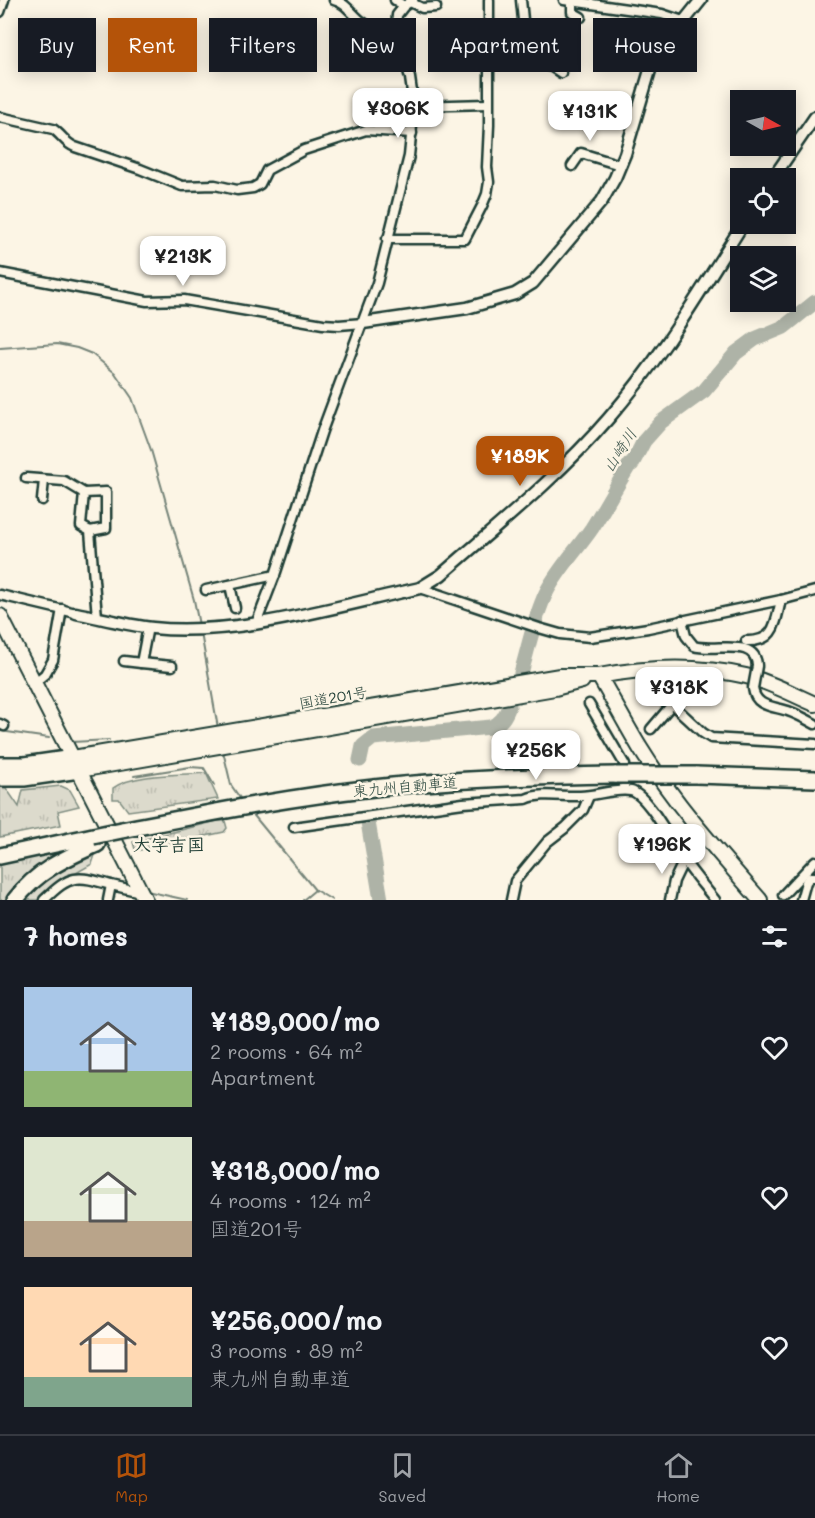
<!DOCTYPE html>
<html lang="en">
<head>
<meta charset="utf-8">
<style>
  :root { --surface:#171b24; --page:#242831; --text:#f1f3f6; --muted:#9ea1a6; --line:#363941; --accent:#b45309 }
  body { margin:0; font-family:Mali,"Klee One",sans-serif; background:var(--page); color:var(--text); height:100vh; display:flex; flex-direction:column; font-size:22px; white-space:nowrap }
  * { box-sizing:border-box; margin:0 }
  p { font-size:20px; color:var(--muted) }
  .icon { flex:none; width:33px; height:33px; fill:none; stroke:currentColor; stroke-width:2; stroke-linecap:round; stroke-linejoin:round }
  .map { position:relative; height:900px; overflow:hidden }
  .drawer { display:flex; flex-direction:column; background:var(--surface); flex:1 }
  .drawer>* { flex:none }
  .hud { position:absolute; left:18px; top:18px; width:780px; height:54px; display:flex; gap:12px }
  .needle { width:39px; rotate:98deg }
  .buttons { position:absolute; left:730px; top:90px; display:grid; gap:12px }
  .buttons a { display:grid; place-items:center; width:66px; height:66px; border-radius:0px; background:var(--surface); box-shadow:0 3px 15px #0003; font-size:30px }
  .price { position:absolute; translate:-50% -51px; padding:0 14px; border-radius:12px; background:#fff; color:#222; font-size:20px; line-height:39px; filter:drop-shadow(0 2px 3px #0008) }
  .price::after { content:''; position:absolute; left:50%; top:36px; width:18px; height:14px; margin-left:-9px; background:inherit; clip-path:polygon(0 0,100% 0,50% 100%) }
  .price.current { background:var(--accent); color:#fff }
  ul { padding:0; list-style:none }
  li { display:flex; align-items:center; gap:18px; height:150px; padding:0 24px }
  li span { display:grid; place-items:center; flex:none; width:168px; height:120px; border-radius:0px; color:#555 }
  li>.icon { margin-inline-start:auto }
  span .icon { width:72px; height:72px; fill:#fffc; stroke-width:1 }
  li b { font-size:26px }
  h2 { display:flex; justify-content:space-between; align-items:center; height:72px; padding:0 24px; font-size:26px }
  .chip { padding:0 21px; border-radius:0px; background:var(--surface); box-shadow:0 3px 15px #0003; font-size:21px; line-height:54px }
  .chip.current { background:var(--accent); color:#fff }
  .dock { display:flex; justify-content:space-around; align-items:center; height:84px; border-top:2px solid var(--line); background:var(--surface); font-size:16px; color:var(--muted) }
  .dock a { display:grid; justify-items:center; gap:3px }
  .dock .current { color:var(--accent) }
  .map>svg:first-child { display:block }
</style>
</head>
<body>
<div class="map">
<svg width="815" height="900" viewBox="0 0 815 900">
  <defs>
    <pattern id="grass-tufts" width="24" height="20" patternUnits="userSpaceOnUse" patternTransform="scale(1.5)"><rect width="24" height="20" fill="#dcdacc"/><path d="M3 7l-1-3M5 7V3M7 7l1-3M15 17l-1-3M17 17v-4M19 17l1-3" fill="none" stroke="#bcbcb0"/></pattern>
  </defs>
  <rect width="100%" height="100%" fill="#fcf5e5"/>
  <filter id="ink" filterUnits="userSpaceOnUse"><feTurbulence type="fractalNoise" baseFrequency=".0167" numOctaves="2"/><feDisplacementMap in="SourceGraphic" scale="12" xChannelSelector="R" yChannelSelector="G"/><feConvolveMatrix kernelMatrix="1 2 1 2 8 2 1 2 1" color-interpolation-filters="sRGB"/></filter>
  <g filter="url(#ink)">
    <g fill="url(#grass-tufts)" stroke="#7e8c80" stroke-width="1.5">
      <path d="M206,773L218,799L128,811L119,799H113V788C133,773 181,775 206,773Z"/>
      <polygon points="61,786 70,790 79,806 58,811 61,825 0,837 0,787 6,788 19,807 23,790"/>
      <polygon points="217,821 225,821 227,828 224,832 140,850 135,849 133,842"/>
      <polygon points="57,849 58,854 31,870 8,900 0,900 0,862"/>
      <polygon points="89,853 95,855 92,864 53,886 38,900 20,900 38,881"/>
    </g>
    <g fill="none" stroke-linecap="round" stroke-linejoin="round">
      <g stroke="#758479" stroke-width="2">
        <polyline points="0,348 57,344 77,348 92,354 115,373 132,398 151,450 194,600 199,625"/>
        <polyline points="201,633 218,728"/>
        <polyline points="0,731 49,738"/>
        <polyline points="72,742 109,740"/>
        <polyline points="223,751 231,785 242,801"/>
        <polyline points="134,776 190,767 204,768 214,785"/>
        <polyline points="251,812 315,890 332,900"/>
        <polyline points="151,892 187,900"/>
        <polyline points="303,900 315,890"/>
      </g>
      <g stroke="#aeb3a7" stroke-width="15">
        <path d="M521,673C529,646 534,618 546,593C558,569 577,550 592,528C605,507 617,485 630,464H632L644,441L661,422L704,391L736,353L755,339L784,327L815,302"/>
        <path d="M360,760L363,746L373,738L491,727C501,723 505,717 509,706"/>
        <polyline points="368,822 381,900"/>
      </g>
      <defs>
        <g id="minor">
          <path d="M334,0C346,3 350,12 360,20C371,29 384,35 399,37"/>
          <polyline points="395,0 404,6"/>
          <polyline points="564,0 662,14 683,21"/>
          <polyline points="572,1 572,12 581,17"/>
          <polyline points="410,2 422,8 436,7"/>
          <polyline points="0,12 4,0"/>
          <polyline points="523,44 527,61 552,67 561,73"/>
          <polyline points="489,45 523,44 525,40 521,0"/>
          <polyline points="526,55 556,54"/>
          <polyline points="414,106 488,104"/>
          <path d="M0,117L53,129C62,135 65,143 75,147L140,169L182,186L215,185L237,190L253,188L260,184L267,170L304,150L366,130L412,133"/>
          <polyline points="572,166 581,153 620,165"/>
          <polyline points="387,239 465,239 482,206 487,194 489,182 487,167 489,125 489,0"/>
          <polyline points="0,273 147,301 184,300 323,324 339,325 363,323"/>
          <polyline points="26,478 64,481 84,493"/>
          <polyline points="42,500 44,480"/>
          <polyline points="90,531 81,526 84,493 106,492 106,528 90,531 97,617"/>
          <polyline points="230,585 235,608"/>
          <polyline points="420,588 539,628 560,634 590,637 648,628 781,600 815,591"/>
          <polyline points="206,590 275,575"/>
          <polyline points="0,595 76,613"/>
          <path d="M682,620L686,636L694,646C714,653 756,636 757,666"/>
          <polyline points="256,624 275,575 322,431 377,283 409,156 414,106 410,78 396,26 397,15 404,6 413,0"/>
          <polyline points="148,627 141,663 172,666"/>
          <path d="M746,641C775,642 775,624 781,600"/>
          <polyline points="124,661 141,663"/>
          <polyline points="34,683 45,674 53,660 62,609"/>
          <path d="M753,688C755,707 773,706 788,711C797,714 806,719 815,724"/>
          <polyline points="589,704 625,765 624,790"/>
          <polyline points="673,705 703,733 711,738 815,744"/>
          <polyline points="0,724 4,726"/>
          <polyline points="651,729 685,689"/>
          <path d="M294,827L463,803L526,799C542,792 562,797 580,796C596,796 615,788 631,791C648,795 673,845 684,860C693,874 705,887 715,900"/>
          <polyline points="783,895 815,861"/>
          <path d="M44,900C71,874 76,875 111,885"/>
          <polyline points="108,900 111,885 141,892"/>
          <polyline points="511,900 515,881 547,842 565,828 583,810 589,796"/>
          <polyline points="670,900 674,881 684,860"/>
          <polyline points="801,900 806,882 810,877 815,877"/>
        </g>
        <g id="tertiary">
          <polyline points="773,178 815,117"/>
          <polyline points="363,323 467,308 515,294 533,283 602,201 615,178 625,154 651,67 664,46 701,0"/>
          <path d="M76,613C101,618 127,625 153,628C236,637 338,606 420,588L441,575C498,525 558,477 608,419C660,360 701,290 743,224"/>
        </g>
        <path id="primary" d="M599,676C647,667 697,665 746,676C768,681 794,695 815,704"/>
        <g id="trunk">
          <polyline points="0,616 145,900"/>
          <path d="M599,676C613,700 626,725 640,748C674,803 718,852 760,900"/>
          <polyline points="73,758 560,676 599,676"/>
          <polyline points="79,770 555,688 582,681"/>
        </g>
        <g id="motorway">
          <polyline points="0,765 25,765 73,758"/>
          <polyline points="696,775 815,779"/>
          <polyline points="0,778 24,778 79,770"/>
          <path d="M122,830C205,814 289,797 374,788C455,779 535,776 616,775"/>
          <polyline points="0,856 93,836"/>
          <path d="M15,900C37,871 65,858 97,844"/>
        </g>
      </defs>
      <use href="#minor" stroke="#1f3d34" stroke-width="13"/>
      <use href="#tertiary" stroke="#1f3d34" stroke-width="15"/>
      <use href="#primary" stroke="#1f3d34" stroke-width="18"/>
      <use href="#trunk" stroke="#1f3d34" stroke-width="18"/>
      <use href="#motorway" stroke="#1f3d34" stroke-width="20"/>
      <use href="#minor" stroke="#fcf5e5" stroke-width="8"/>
      <use href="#tertiary" stroke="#fcf5e5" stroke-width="10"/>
      <use href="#primary" stroke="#fcf5e5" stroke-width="14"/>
      <use href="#trunk" stroke="#fcf5e5" stroke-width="14"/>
      <use href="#motorway" stroke="#fcf5e5" stroke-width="15"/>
      <defs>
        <polyline id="minor-bridge" points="753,688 757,666"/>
        <g id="motorway-bridge">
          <polyline points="616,775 696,775"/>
          <polyline points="93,836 122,830"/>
        </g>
      </defs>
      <use href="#minor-bridge" stroke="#1f3d34" stroke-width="13" stroke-linecap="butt"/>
      <use href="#motorway-bridge" stroke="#1f3d34" stroke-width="20" stroke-linecap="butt"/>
      <use href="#minor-bridge" stroke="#fcf5e5" stroke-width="8"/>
      <use href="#motorway-bridge" stroke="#fcf5e5" stroke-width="15"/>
    </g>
  </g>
  <g text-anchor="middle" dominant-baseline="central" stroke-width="5" stroke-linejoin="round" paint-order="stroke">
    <g font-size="15" fill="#1f3d34" stroke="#fcf5e5">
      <text transform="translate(333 697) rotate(-10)">国道201号</text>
      <text transform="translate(405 786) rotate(-5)">東九州自動車道</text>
    </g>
    <g font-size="16" font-style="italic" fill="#435a51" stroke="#fcf5e5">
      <text transform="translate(619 450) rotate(-57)">山崎川</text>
    </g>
    <g font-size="18" font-weight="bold" fill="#1f3d34" stroke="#fcf5e5">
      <text x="169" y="844">大字吉国</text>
    </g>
  </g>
</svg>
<div class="buttons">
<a><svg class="needle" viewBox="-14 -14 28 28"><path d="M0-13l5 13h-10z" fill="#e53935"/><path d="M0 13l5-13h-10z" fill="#9ea1a6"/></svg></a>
<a><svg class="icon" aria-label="locate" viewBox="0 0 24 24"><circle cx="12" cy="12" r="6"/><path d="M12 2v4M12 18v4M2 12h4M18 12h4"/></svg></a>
<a><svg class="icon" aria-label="layers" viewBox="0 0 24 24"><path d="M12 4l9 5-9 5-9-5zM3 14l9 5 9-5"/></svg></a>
</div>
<b class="price" style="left:398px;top:139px">¥306K</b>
<b class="price" style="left:590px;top:142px">¥131K</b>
<b class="price" style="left:183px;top:287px">¥213K</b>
<b class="price current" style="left:520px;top:487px">¥189K</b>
<b class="price" style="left:679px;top:718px">¥318K</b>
<b class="price" style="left:536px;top:781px">¥256K</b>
<b class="price" style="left:662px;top:875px">¥196K</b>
<div class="hud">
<a class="chip">Buy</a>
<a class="chip current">Rent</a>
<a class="chip">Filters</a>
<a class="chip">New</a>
<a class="chip">Apartment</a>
<a class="chip">House</a>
</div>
</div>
<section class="drawer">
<h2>7 homes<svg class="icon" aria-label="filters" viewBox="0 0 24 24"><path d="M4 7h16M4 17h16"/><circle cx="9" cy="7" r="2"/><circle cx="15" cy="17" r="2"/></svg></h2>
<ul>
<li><span style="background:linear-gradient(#a9c7e8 70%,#8fb573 0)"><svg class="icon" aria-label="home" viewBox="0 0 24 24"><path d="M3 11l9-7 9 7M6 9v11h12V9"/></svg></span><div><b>¥189,000/mo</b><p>2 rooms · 64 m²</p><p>Apartment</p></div><svg class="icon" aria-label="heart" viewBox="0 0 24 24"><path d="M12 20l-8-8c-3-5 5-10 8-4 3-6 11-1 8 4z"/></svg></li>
<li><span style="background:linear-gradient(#dfe7d0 70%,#b9a48a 0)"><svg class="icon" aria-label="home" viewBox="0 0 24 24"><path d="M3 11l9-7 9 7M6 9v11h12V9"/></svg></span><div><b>¥318,000/mo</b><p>4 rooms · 124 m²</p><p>国道201号</p></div><svg class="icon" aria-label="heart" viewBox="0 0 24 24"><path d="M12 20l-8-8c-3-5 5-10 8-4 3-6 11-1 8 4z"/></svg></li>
<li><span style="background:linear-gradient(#ffd9b3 75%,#7fa58c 0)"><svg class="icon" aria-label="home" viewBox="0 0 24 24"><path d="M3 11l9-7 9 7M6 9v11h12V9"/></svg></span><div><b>¥256,000/mo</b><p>3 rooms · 89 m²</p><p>東九州自動車道</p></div><svg class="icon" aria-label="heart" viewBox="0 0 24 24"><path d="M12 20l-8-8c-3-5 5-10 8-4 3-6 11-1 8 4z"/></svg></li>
</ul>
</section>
<nav class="dock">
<a class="current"><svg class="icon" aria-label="map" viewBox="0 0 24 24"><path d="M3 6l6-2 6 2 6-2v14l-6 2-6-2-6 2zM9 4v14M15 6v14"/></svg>Map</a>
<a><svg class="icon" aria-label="saved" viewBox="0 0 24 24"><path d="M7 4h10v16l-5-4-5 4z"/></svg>Saved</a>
<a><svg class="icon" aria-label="home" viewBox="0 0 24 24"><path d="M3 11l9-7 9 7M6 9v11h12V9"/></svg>Home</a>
</nav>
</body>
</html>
